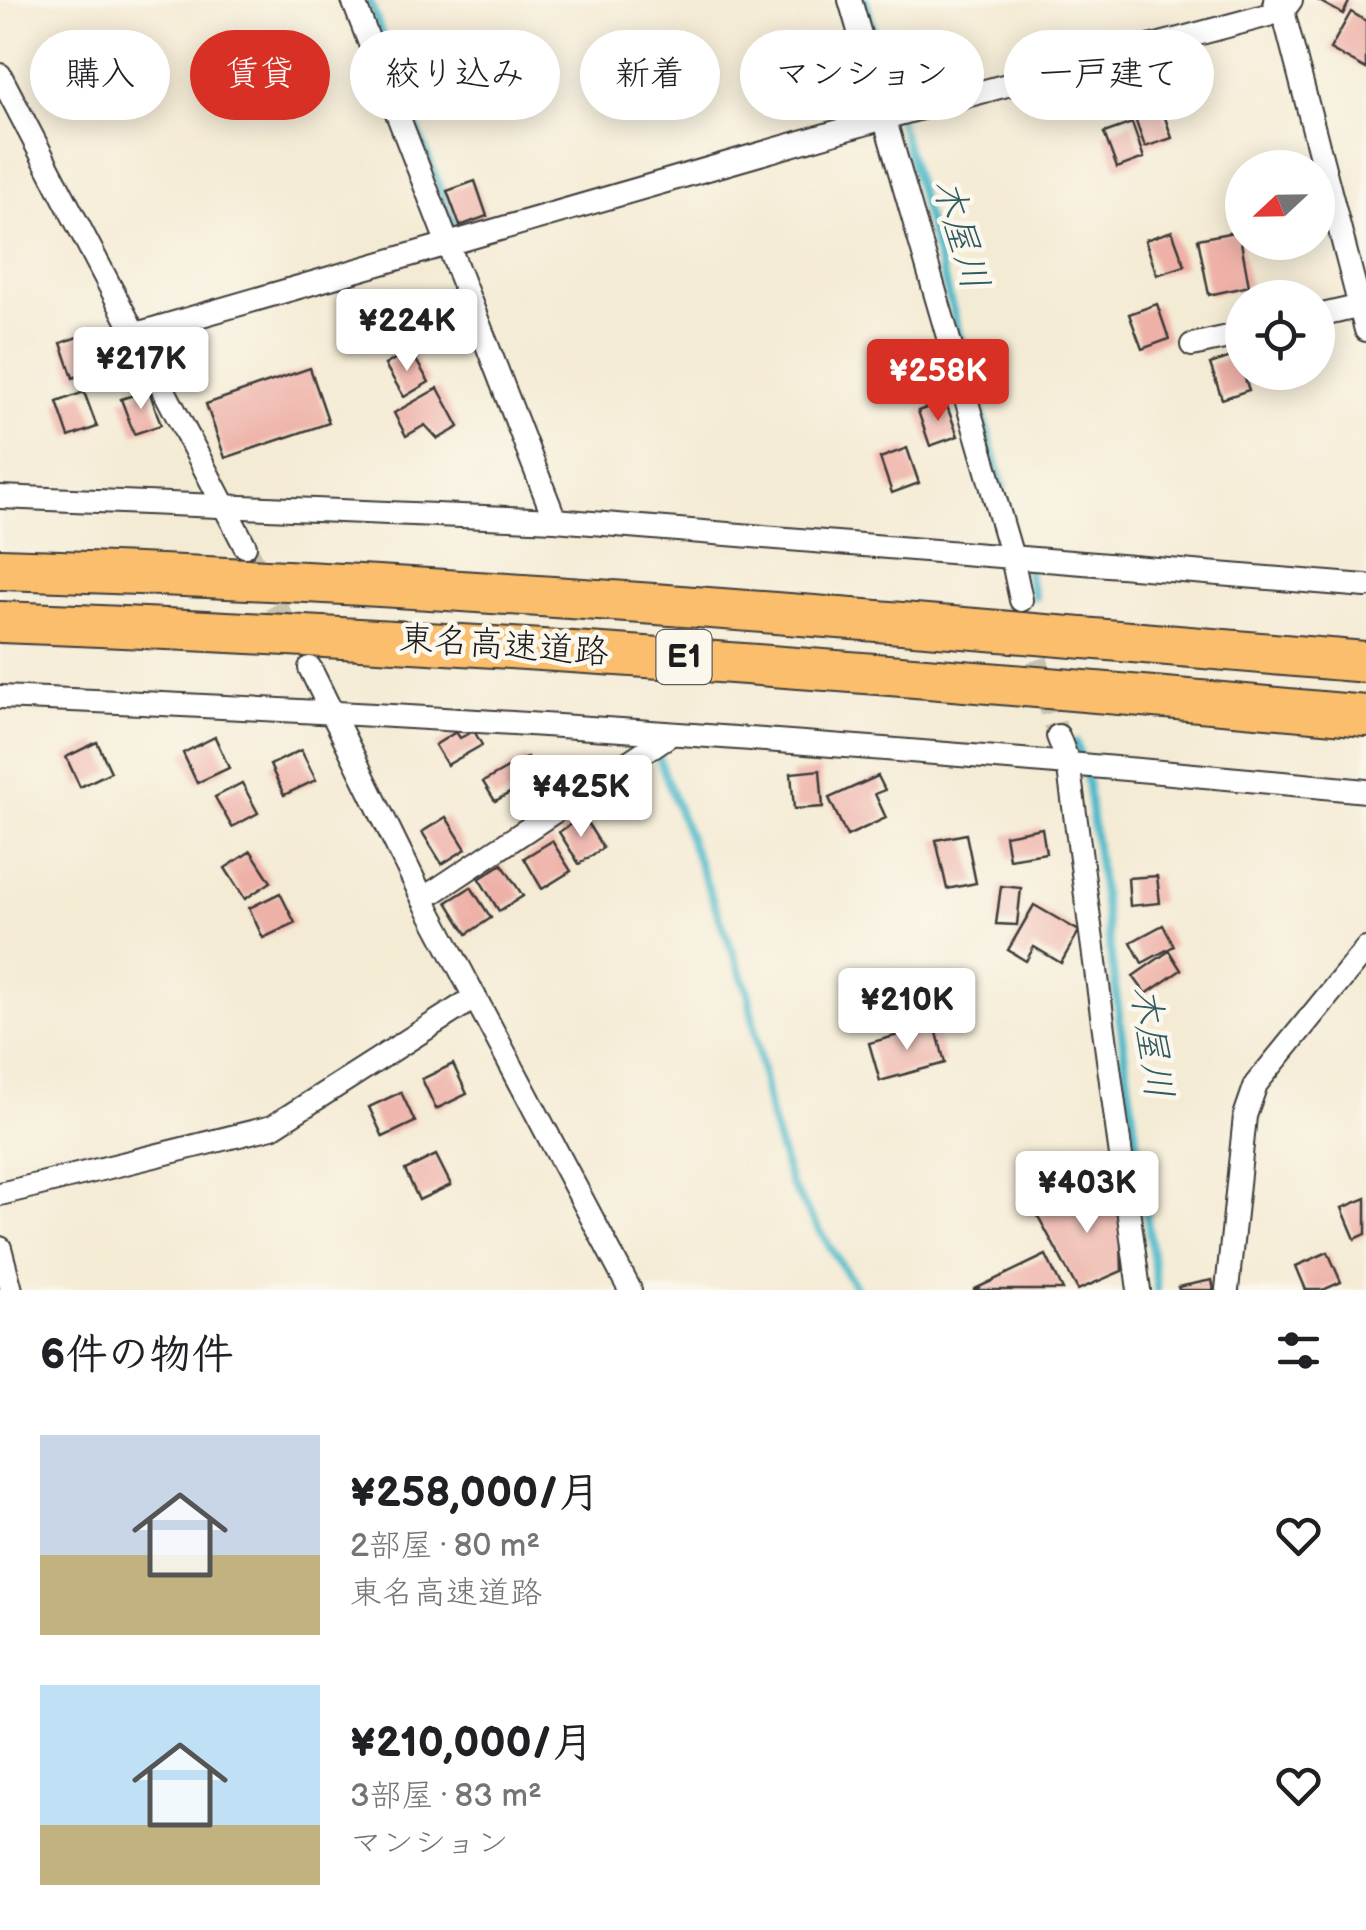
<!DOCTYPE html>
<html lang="ja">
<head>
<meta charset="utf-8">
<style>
  :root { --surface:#fff; --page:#f6f6f6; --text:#202124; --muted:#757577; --accent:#d93025 }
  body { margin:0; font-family:"Balsamiq Sans","Klee One",sans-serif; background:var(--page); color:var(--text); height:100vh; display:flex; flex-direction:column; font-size:38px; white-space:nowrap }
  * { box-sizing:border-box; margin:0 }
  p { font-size:32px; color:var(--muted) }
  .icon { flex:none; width:55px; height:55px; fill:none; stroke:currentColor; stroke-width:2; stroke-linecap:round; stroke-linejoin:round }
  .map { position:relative; height:1290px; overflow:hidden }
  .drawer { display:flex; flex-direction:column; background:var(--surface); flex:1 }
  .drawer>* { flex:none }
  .top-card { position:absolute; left:30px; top:30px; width:1308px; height:90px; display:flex; gap:20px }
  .needle { width:65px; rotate:248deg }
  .controls { position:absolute; left:1225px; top:150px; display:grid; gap:20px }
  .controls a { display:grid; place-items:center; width:110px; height:110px; border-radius:50%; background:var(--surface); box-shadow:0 5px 25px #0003; font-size:50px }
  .price { position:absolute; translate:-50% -85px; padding:0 22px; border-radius:10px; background:#fff; color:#222; font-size:32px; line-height:65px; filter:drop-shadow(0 2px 5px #0008) }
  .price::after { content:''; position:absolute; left:50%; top:60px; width:30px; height:22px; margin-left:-15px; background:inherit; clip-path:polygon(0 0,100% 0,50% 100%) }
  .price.current { background:var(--accent); color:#fff }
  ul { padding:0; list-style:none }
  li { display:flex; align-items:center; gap:30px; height:250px; padding:0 40px }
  li span { display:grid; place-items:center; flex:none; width:280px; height:200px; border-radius:0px; color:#555 }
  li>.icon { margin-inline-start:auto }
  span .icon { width:120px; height:120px; fill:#fffc; stroke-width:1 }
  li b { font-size:42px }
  h2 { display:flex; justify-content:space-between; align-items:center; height:120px; padding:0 40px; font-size:42px }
  .tag { padding:0 35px; border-radius:45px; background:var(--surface); box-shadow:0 5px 25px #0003; font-size:35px; line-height:90px }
  .tag.current { background:var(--accent); color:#fff }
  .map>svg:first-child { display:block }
</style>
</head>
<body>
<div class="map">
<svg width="1366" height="1290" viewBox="0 0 1366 1290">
  <rect width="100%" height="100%" fill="#fbf7ec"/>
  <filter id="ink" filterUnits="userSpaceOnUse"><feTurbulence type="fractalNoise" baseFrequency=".01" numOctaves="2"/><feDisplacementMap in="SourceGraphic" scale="20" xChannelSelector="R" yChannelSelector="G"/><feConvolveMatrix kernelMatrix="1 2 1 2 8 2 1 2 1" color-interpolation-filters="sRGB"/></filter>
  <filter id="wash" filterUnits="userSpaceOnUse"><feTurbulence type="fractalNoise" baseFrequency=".0048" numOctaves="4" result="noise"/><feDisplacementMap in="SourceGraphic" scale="40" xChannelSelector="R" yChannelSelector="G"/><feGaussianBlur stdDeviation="2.25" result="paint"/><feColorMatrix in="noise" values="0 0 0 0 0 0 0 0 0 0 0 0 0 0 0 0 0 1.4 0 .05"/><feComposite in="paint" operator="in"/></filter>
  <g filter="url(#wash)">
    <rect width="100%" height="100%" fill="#f4ebd4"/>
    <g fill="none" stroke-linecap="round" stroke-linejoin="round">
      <g stroke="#4db9c9" stroke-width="8">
        <polyline points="369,0 454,227"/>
        <polyline points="865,0 1003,487"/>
        <polyline points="1025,563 1035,597"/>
        <polyline points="1076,742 1087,781 1157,1290"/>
        <polyline points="656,751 748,992 770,1115 790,1183 857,1290"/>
      </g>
    </g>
    <g id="blocks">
      <g fill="#eeb1a8">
        <polygon points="1317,0 1350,0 1343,14"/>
        <polygon points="1351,12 1366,21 1366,69 1330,49"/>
        <polygon points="1160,103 1172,138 1145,147 1133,113"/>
        <polygon points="1132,123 1144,158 1117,168 1104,133"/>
        <polygon points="475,181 487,216 460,226 447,191"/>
        <polygon points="1172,231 1185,266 1157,275 1145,240"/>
        <polygon points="1239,231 1249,286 1209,295 1198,239"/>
        <polygon points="1157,304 1169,339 1142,349 1129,314"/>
        <polygon points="88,333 101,368 73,378 61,343"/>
        <polygon points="410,350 429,382 404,397 385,365"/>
        <polygon points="1237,355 1249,390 1222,399 1210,364"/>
        <polygon points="310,368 329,423 225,458 206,404"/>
        <polygon points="438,388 459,427 438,439 425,425 406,436 394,413"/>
        <polygon points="149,390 161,425 134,434 121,399"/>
        <polygon points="84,392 97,427 69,437 57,402"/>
        <polygon points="945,401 958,436 930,446 918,411"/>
        <polygon points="907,448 919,483 892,493 880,458"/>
        <polygon points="474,731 482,745 447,765 435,745 456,732 460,738"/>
        <polygon points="215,737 229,768 197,783 183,753"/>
        <polygon points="97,742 111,772 80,787 66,757"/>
        <polygon points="301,750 316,780 284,795 270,765"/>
        <polygon points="527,757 537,778 495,801 483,782"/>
        <polygon points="820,770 823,807 794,809 791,773"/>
        <polygon points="878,776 885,790 875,794 886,818 847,836 829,798"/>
        <polygon points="242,783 258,813 232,827 215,797"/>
        <polygon points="583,816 603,848 579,864 559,832"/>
        <polygon points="446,817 466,849 442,864 422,832"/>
        <polygon points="1042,828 1046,853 1009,859 1005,835"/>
        <polygon points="966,834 976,883 947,889 936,840"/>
        <polygon points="552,841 571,871 542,889 524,858"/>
        <polygon points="251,851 271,882 245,899 225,868"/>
        <polygon points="502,864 523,896 499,911 479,879"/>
        <polygon points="1157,876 1160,903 1130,906 1128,878"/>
        <polygon points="1001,886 1021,888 1017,925 996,924"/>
        <polygon points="471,887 491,918 467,934 447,902"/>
        <polygon points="280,893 295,923 263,938 249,908"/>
        <polygon points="1034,905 1079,931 1061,963 1034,947 1026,961 1008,950"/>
        <polygon points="1163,925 1174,946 1142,963 1131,942"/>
        <polygon points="1169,951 1181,970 1146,994 1133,976"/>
        <polygon points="935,1025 945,1063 880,1081 869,1043"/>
        <polygon points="453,1064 467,1094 436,1109 422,1079"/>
        <polygon points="401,1092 415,1122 383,1137 369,1107"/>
        <polygon points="436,1155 451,1185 419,1200 405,1170"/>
        <polygon points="1102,1182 1120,1211 1122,1271 1078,1290 1038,1216"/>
        <polygon points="1366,1198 1366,1234 1355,1239 1342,1208"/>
        <polygon points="1328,1252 1341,1282 1323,1290 1306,1290 1296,1266"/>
        <polygon points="1046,1255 1063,1290 973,1290"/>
        <polygon points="1212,1280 1214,1290 1179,1290 1178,1287"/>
      </g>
    </g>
  </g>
  <g filter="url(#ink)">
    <use href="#blocks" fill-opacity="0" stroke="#3c3b38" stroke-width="2.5"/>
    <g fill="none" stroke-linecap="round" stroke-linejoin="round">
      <g stroke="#c9c2af" stroke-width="22" stroke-dasharray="22 11" stroke-linecap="butt">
        <polyline points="245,546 294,639"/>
        <polyline points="1028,628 1058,736"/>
      </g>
      <defs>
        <g id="street">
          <polyline points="353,0 555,520"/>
          <polyline points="850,0 1012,557 1021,600"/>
          <polyline points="1275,0 1283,11 1366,330"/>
          <polyline points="0,75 245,546"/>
          <polyline points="1318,316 1366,305"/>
          <polyline points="136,334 888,117 1283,11 1291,0"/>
          <polyline points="1192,345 1242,334"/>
          <polyline points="0,497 555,520 1366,586"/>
          <polyline points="310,668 423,899 630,1290"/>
          <path d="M0,697C456,715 912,747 1366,791"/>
          <polyline points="1058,736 1068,762 1139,1290"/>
          <polyline points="423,899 671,734"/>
          <polyline points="0,1194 272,1127 474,998"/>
          <polyline points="0,1248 11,1290"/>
          <polyline points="1227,1290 1245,1116 1256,1084 1366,949"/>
        </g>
        <g id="highway">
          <path d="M0,569C457,583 911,623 1366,662"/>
          <path d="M0,622C457,639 911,674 1366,716"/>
        </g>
      </defs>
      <use href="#street" stroke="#3c3b38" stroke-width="26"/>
      <use href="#highway" stroke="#3c3b38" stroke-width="44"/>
      <use href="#street" stroke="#fff" stroke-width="22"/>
      <use href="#highway" stroke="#fabe6d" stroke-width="40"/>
    </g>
  </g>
  <g text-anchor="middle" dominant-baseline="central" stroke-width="9" stroke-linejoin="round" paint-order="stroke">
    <rect fill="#fbf7ec" stroke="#5f5e5a" stroke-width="2.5" x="656.5" y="630" width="55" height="54" rx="8"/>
    <g font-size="32" font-weight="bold" fill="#1c1c1c">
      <text x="684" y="657">E1</text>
    </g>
    <g font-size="35" fill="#1c1c1c" stroke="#fbf7ec">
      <text transform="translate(504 646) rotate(4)">東名高速道路</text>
    </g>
    <g font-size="38" font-style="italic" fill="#305b61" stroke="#fbf7ec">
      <text transform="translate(960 234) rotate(74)">木屋川</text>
      <text transform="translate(1151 1042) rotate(82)">木屋川</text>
    </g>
  </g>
</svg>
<div class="controls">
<a><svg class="needle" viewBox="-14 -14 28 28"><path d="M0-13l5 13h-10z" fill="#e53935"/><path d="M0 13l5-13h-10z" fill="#757577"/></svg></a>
<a><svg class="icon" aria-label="locate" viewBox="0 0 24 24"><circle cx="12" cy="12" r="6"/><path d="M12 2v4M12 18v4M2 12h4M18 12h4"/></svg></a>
</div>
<b class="price" style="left:407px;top:374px">¥224K</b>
<b class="price" style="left:141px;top:412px">¥217K</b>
<b class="price current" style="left:938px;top:424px">¥258K</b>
<b class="price" style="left:581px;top:840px">¥425K</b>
<b class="price" style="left:907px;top:1053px">¥210K</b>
<b class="price" style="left:1087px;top:1236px">¥403K</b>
<div class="top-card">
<a class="tag">購入</a>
<a class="tag current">賃貸</a>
<a class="tag">絞り込み</a>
<a class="tag">新着</a>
<a class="tag">マンション</a>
<a class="tag">一戸建て</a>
</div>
</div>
<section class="drawer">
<h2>6件の物件<svg class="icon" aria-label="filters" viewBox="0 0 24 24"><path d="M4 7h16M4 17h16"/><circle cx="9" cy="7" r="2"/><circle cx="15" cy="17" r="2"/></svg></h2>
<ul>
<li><span style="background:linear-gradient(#c9d6e8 60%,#c2b280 0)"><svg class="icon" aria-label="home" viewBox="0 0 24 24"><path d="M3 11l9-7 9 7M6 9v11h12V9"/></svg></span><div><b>¥258,000/月</b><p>2部屋 · 80 m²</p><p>東名高速道路</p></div><svg class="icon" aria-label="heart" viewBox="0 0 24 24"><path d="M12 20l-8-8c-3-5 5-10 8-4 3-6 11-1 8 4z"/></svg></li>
<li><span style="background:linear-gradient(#bfe0f5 70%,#c2b280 0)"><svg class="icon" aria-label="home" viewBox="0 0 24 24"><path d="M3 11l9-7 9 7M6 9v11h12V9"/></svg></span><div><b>¥210,000/月</b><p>3部屋 · 83 m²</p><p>マンション</p></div><svg class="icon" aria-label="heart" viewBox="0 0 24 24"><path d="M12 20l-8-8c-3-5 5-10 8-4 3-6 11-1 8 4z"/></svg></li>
</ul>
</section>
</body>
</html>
